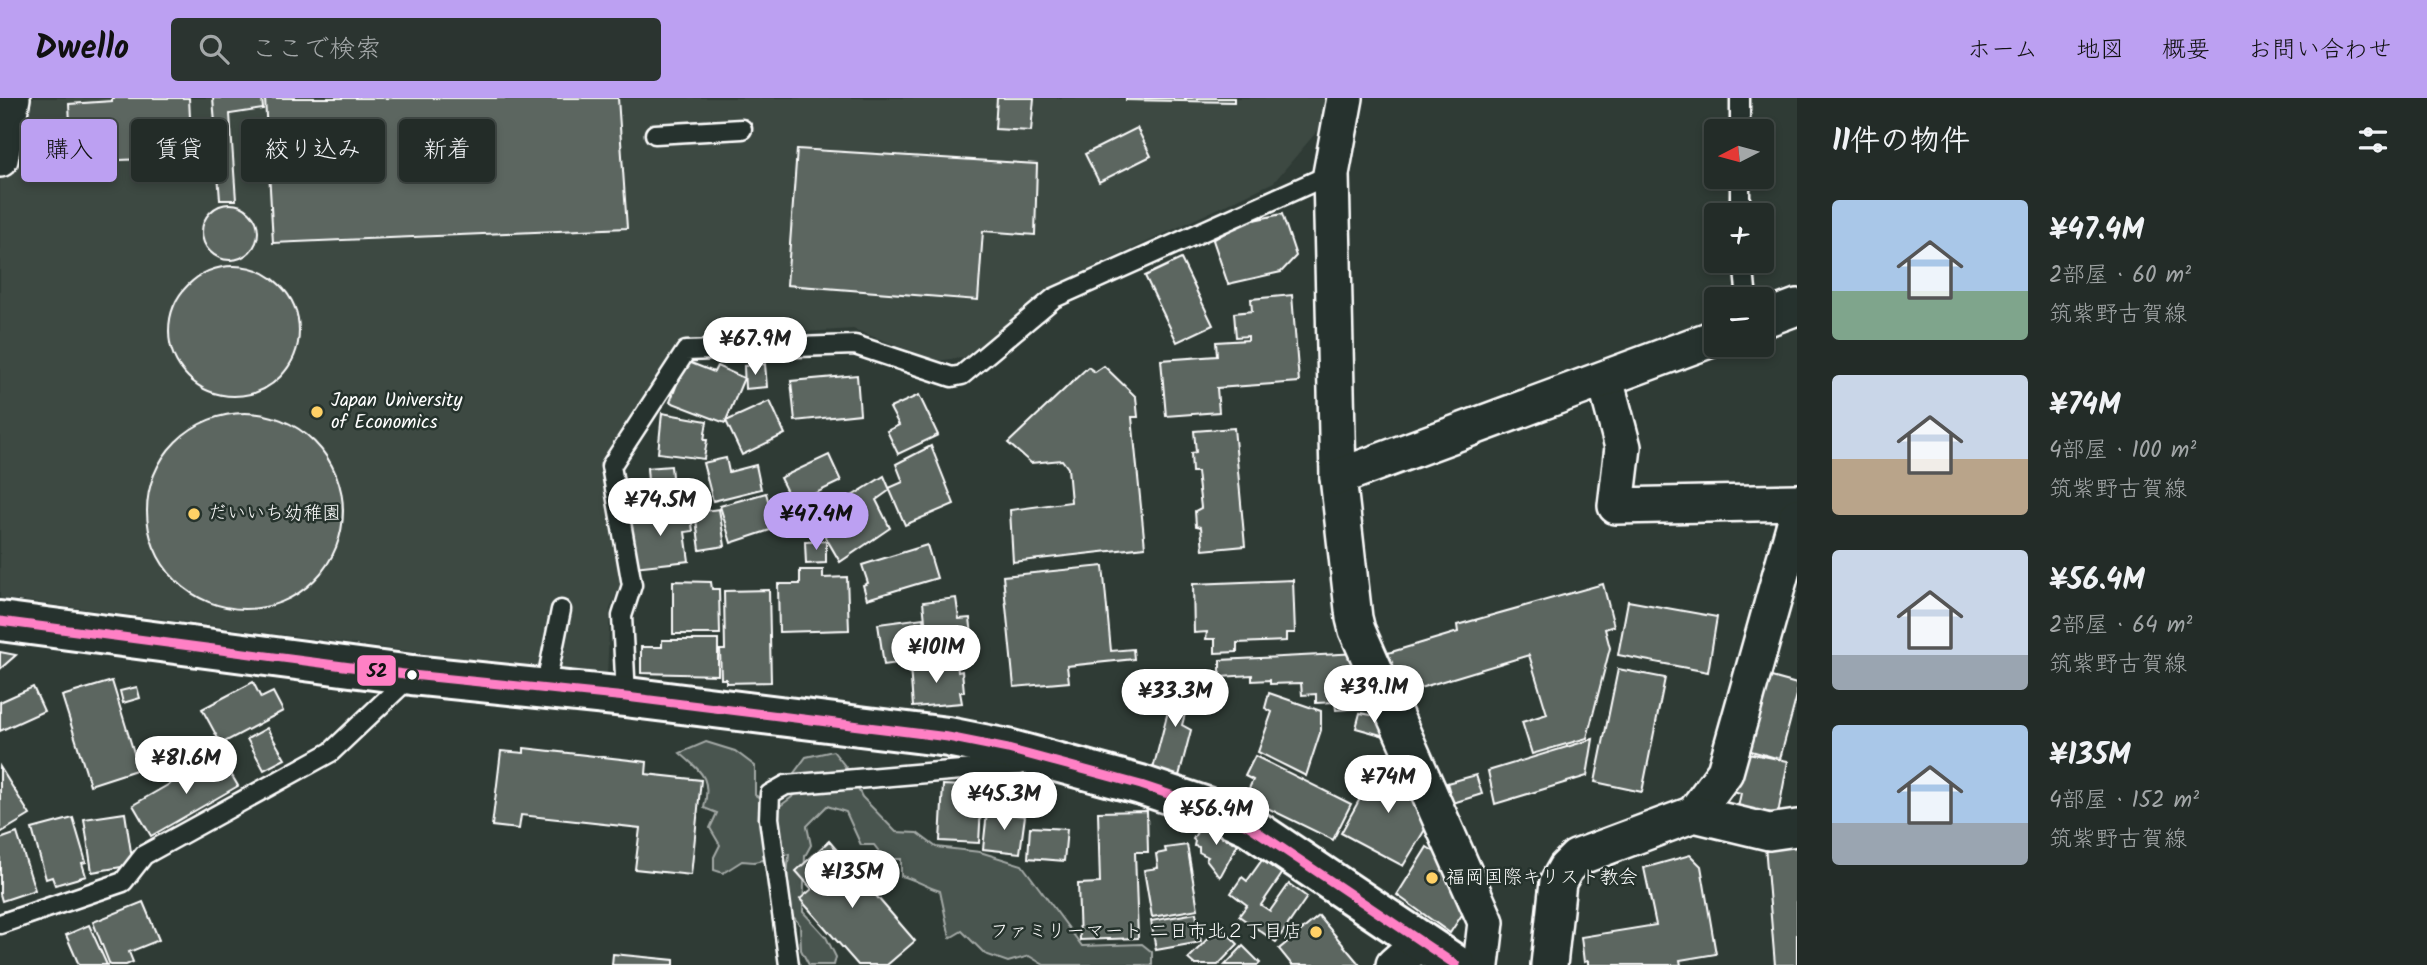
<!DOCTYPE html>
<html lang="ja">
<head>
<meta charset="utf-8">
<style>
  :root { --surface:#232c28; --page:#2b3430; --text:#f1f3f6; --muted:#a3a7a8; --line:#404845; --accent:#bca0f2 }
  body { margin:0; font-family:Kalam,"Klee One",sans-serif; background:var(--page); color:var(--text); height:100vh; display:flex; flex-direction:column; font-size:26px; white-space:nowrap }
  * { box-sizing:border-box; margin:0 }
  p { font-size:23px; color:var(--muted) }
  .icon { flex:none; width:38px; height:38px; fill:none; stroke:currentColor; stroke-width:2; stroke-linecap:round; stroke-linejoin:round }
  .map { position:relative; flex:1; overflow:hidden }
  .panel { display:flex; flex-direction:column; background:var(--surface); width:630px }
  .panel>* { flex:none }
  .top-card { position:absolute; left:21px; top:21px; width:665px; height:63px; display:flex; gap:14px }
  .needle { width:46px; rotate:264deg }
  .fabs { position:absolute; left:1704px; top:21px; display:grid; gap:14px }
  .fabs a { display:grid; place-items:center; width:70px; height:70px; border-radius:7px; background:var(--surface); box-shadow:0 4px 10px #0003,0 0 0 2px var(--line); font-size:35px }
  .price { position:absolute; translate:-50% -60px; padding:0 16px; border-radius:24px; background:#fff; color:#222; font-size:23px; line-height:46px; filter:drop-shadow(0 2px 4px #0008) }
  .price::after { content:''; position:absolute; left:50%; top:42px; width:21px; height:16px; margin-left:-10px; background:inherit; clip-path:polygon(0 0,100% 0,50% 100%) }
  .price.active { background:var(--accent); color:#111 }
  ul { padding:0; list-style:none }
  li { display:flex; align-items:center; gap:21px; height:175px; padding:0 35px }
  li span { display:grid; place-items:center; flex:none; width:196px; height:140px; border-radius:7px; color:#555 }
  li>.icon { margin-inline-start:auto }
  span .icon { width:84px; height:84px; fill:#fffc; stroke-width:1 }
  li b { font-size:30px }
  h2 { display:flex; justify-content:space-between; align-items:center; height:84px; padding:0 35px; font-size:30px }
  .chip { padding:0 24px; border-radius:7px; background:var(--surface); box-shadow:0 4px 10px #0003,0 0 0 2px var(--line); font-size:24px; line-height:63px }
  .chip.active { background:var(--accent); color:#111 }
  header { display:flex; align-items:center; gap:42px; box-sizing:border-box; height:98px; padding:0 35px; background:var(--accent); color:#111 }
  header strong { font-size:33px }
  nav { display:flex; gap:38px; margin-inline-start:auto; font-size:24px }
  .search { width:490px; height:63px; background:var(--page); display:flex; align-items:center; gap:18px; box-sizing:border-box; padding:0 24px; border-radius:7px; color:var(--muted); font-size:26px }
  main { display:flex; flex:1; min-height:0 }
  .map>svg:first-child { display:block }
</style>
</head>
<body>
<header>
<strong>Dwello</strong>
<div class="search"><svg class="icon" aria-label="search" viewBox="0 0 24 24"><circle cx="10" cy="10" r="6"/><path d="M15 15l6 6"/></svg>ここで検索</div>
<nav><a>ホーム</a><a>地図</a><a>概要</a><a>お問い合わせ</a></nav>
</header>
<main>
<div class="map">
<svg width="1797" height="867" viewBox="0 0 1797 867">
  <rect width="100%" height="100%" fill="#2f3b35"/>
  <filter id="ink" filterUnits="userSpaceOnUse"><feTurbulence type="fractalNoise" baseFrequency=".0143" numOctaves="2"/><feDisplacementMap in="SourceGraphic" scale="14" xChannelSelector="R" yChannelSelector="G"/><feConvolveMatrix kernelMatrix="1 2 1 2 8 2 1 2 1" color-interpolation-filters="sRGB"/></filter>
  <g filter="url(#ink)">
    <polygon fill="#3c4842" points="0,0 1325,0 1319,31 1274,84 1054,188 965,259 937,263 853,231 681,242 602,365 621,485 610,511 607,579 0,500"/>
    <path fill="#4a544f" stroke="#a4aaa7" stroke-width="2" d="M706,644L735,653L755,668V697L765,703L780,708L796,696L794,675L806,659L833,653L849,673L862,699L896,734L917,735L936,749L980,754L1022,767L1082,848L1142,846L1152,854V867H1044L1029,858L1008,864L985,856L962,833L950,840L940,793C925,789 916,781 901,778V761H885L874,747H861L846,714L827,708L807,728L811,747L805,758L803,814L826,839L836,859L834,867H809L801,852L800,827L792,817L787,780L789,756L754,764L742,763L723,775L714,772V759L720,747L710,730L717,715L704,710C712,679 701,674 680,655Z"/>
    <g fill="#5b6661" stroke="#fff" stroke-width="2">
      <polygon points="112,0 189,0 192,59 72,64 69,6 112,3"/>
      <polygon points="213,0 262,0 263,11 230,16 236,102 220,102 217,62 196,65 194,40 216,38"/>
      <polygon points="265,0 618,0 627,130 273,145"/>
      <polygon points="997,0 1034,0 1031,33 995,31"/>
      <polygon points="1126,0 1234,0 1234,4 1126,2"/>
      <polygon points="1137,30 1151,58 1099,84 1085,56"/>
      <polygon points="797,51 1037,66 1035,137 983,133 978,202 787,187"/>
      <circle cx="230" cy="134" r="28"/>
      <polygon points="1282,116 1296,158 1281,174 1228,186 1213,142 1244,124"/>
      <polygon points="1181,161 1213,227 1177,244 1145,178"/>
      <circle cx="234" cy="233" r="65"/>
      <polygon points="1292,197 1299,284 1217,290 1219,314 1166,318 1161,262 1217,258 1216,244 1248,242 1248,238 1236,239 1234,215 1252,213 1251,201"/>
      <polygon points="686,263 714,274 717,268 744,280 725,325 670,304"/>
      <polygon points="765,266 767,289 745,291 744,268"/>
      <polygon points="1104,268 1136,299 1138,319 1132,319 1145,449 1013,464 1010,412 1071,404 1068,370 1062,362 1031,365 1008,345 1088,269 1095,274"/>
      <polygon points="857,277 860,316 795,323 791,283"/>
      <polygon points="919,297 938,337 898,356 887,333 899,327 890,310"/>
      <polygon points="770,303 785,336 742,357 726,323"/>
      <polygon points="662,315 707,323 704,342 707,342 704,361 658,355"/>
      <circle cx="245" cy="413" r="98"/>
      <polygon points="1234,330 1245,448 1203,452 1201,429 1196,428 1195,413 1201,410 1197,374 1192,374 1191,355 1196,354 1194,333"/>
      <polygon points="931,348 954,406 905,427 889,390 903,384 896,366"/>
      <polygon points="829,357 841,383 793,406 780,380"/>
      <polygon points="726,360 729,374 756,367 761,391 713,403 703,365"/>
      <polygon points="671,368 673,389 688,388 689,407 650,410 647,370"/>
      <polygon points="884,378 890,392 876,402 890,430 840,464 822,433 828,429 820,418"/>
      <polygon points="766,395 776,430 731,445 720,408"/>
      <polygon points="719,411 725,448 700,452 695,414"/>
      <polygon points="690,412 693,433 685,434 689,463 634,469 628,419"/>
      <polygon points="826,443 826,465 806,466 805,444"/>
      <polygon points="927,447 937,480 867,501 863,487 868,485 862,467"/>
      <polygon points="1103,468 1111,553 1133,551 1134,561 1067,568 1069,584 1014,589 1003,478"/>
      <polygon points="800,472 823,472 823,480 847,479 849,532 779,534 778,486 800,486"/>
      <polygon points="1293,482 1295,535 1286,535 1286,543 1237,545 1237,554 1215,555 1215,541 1206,541 1207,534 1194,535 1193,486"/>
      <polygon points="673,483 711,484 712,491 719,491 720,536 673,536"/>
      <polygon points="1603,486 1614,528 1605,531 1610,550 1587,640 1532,656 1522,624 1547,616 1529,557 1400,596 1388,555 1458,534 1457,527"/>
      <polygon points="769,492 771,584 726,585 726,581 721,581 720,552 725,552 724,493"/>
      <polygon points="956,500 959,521 970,520 974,555 929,560 923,504"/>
      <polygon points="1628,503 1717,519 1708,574 1618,557"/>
      <polygon points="923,520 928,561 884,567 878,526"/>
      <polygon points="662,542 718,542 718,577 641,575 641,549 662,549"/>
      <polygon points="0,554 16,557 0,571"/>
      <polygon points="1359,555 1362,610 1336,612 1335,604 1316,605 1316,596 1302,597 1301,585 1270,586 1270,582 1252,583 1252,577 1220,579 1220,562"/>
      <polygon points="957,564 958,574 962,573 964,594 960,594 962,605 913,609 910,568"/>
      <polygon points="1618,571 1665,580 1642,694 1595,684"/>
      <polygon points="1178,575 1195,579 1182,627 1191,632 1179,678 1153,671"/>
      <polygon points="1764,577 1797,586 1797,597 1780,661 1744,651"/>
      <polygon points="112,583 139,671 90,687 62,598"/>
      <polygon points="253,584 261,600 273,594 283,613 221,646 202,611"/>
      <polygon points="33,589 44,613 0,633 0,604"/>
      <polygon points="137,589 140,600 123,605 120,593"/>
      <polygon points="1269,595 1321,613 1321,632 1306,678 1258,654 1272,614 1265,610"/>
      <polygon points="1360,615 1388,620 1392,640 1356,630"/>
      <polygon points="267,630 285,661 264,672 247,641"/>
      <polygon points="1593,641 1587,678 1495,706 1488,673"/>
      <polygon points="524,650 647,664 646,676 701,682 691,777 635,771 640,730 521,717 519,731 492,728 501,653 524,655"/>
      <polygon points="1748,655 1788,663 1778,716 1738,709 1741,695 1732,693 1738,662 1747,663"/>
      <polygon points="220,657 238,688 151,738 133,707"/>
      <polygon points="1384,657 1404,672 1429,725 1403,768 1341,735"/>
      <polygon points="1255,658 1351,706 1333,742 1245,699 1253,682 1245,678"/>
      <polygon points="0,669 30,717 0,735"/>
      <polygon points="1476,677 1482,696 1453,705 1447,685"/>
      <polygon points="943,687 982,689 979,745 940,743"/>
      <polygon points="1147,713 1148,754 1135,754 1138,840 1080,842 1078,786 1100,785 1098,714"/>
      <polygon points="987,714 1025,718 1020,755 983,751"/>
      <polygon points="125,715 133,767 92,774 84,721"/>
      <polygon points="73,720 86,764 82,765 86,778 55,787 52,779 46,781 32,731"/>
      <polygon points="1202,725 1240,742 1220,779 1206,761 1208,759 1199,754 1199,749 1194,748 1195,743 1193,741"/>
      <polygon points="1030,729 1067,731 1064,763 1028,760"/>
      <polygon points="17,735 35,792 2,803 0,796 0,741"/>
      <polygon points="829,743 915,843 887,867 858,867 800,801 812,791 796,773"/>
      <polygon points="1797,744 1797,867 1775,867 1765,747"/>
      <polygon points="1187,747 1198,811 1152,819 1144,772 1158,770 1156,756 1166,754 1165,750"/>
      <polygon points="1427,749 1449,763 1469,806 1450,835 1397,797"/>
      <polygon points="1690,757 1701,768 1716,856 1680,862 1681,867 1588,867 1588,863 1584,864 1581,839 1656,827 1644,770"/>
      <polygon points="1262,762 1282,776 1261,807 1270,813 1289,786 1307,799 1276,844 1239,818 1247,807 1231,795 1242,779 1247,783"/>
      <polygon points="143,804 159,842 129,854 133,864 126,867 110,867 93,824"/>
      <polygon points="1196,815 1201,844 1156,852 1151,823"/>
      <polygon points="1319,818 1360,867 1292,867 1279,851"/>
      <polygon points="89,827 107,867 79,867 66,837"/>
      <polygon points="1220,828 1238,846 1218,867 1195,867 1188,861"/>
      <polygon points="1243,848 1260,865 1258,867 1225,867"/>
      <polygon points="613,856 674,862 674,867 612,867"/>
    </g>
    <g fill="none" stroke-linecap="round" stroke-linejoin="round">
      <defs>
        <g id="lane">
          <polyline points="1740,33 1740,0"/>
          <polyline points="655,36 742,31"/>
          <polyline points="1740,117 1740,79"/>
          <polyline points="1743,163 1747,201"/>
          <polyline points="545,591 561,512"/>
          <polyline points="626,599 622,518 632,487 611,368 686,253 855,247 952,279 962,277 1054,200 1331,76"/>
          <polyline points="0,826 123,784 144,757 331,654 409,580"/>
          <polyline points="789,867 769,720 770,696 786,687 1020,667"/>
        </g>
        <g id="street">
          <polyline points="1345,0 1331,76 1338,379 1354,520 1357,532 1486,824 1481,867"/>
          <polyline points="0,61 12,0"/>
          <polyline points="1762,222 1797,209"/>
          <polyline points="1605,281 1623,349 1616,408 1797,404"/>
          <polyline points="1338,379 1717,239"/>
          <polyline points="1694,716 1725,674 1797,418"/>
          <polyline points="1394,867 1421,843"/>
          <polyline points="1549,867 1558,784 1566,770 1576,760 1694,716 1769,734 1797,730"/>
        </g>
        <polyline id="primary" points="0,523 412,577 626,599 948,639 1008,651 1141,687 1207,709 1249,728 1456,867"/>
      </defs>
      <use href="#lane" stroke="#fff" stroke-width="23"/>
      <use href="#street" stroke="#fff" stroke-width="40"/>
      <use href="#primary" stroke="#fff" stroke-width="44"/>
      <use href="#lane" stroke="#26332d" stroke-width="18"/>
      <use href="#street" stroke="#26332d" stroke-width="35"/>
      <use href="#primary" stroke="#26332d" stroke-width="38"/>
      <defs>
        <polyline id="bus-1" points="0,523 412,577 626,599 948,639 1008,651 1141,687 1207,709 1249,728 1456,867"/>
      </defs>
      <use href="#bus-1" stroke="#26332d" stroke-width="14"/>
      <use href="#bus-1" stroke="#ff80c5" stroke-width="9"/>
    </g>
  </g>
  <g fill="#ffd166" stroke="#26332d" stroke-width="2.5">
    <circle cx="317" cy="314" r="7"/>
    <circle cx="194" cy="416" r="7"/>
    <circle cx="1432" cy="780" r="7"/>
    <circle cx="1316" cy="834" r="7"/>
  </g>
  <circle fill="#fff" stroke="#26332d" stroke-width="2.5" cx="412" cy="577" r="6"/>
  <g text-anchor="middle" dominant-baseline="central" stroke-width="5" stroke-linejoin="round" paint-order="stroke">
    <g font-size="19" fill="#fff" stroke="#26332d" text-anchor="start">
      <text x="331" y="303">Japan University<tspan x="331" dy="22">of Economics</tspan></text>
      <text x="208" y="416">だいいち幼稚園</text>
      <text x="1446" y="780">福岡国際キリスト教会</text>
      <text x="1302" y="834" text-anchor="end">ファミリーマート 二日市北２丁目店</text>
    </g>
  </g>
  <rect stroke="#26332d" stroke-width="2.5" x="356" y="556" width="41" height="33" rx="7" fill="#ff80c5"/>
  <g font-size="19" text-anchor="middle" font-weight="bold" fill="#111">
    <text x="377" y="579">52</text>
  </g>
</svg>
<div class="fabs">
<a><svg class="needle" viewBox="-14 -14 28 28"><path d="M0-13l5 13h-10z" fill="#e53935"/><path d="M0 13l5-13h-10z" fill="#a3a7a8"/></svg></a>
<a>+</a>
<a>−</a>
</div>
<b class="price" style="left:755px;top:279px">¥67.9M</b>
<b class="price" style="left:660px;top:440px">¥74.5M</b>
<b class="price active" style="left:816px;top:454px">¥47.4M</b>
<b class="price" style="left:936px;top:587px">¥101M</b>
<b class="price" style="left:1374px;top:627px">¥39.1M</b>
<b class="price" style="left:1175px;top:631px">¥33.3M</b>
<b class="price" style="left:186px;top:698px">¥81.6M</b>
<b class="price" style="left:1388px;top:717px">¥74M</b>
<b class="price" style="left:1004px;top:734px">¥45.3M</b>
<b class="price" style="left:1216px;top:749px">¥56.4M</b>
<b class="price" style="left:852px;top:812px">¥135M</b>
<div class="top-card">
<a class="chip active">購入</a>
<a class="chip">賃貸</a>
<a class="chip">絞り込み</a>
<a class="chip">新着</a>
</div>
</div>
<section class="panel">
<h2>11件の物件<svg class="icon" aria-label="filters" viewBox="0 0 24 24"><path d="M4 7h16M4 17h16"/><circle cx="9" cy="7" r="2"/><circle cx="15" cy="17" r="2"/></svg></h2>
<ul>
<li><span style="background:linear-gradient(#a9c7e8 65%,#7fa58c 0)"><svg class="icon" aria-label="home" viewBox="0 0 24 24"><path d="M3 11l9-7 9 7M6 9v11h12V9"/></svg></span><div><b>¥47.4M</b><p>2部屋 · 60 m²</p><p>筑紫野古賀線</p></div></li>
<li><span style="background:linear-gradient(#c9d6e8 60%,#b9a48a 0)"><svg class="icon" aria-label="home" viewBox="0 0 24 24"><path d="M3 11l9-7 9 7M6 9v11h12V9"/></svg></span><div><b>¥74M</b><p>4部屋 · 100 m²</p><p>筑紫野古賀線</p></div></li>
<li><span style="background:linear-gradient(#c9d6e8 75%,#9aa5b1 0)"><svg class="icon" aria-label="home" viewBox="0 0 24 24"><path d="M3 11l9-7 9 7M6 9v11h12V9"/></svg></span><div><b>¥56.4M</b><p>2部屋 · 64 m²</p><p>筑紫野古賀線</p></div></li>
<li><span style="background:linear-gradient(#a9c7e8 70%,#9aa5b1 0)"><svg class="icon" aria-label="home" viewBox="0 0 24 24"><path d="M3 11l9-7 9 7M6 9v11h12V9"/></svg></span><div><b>¥135M</b><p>4部屋 · 152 m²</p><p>筑紫野古賀線</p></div></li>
</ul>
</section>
</main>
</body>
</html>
